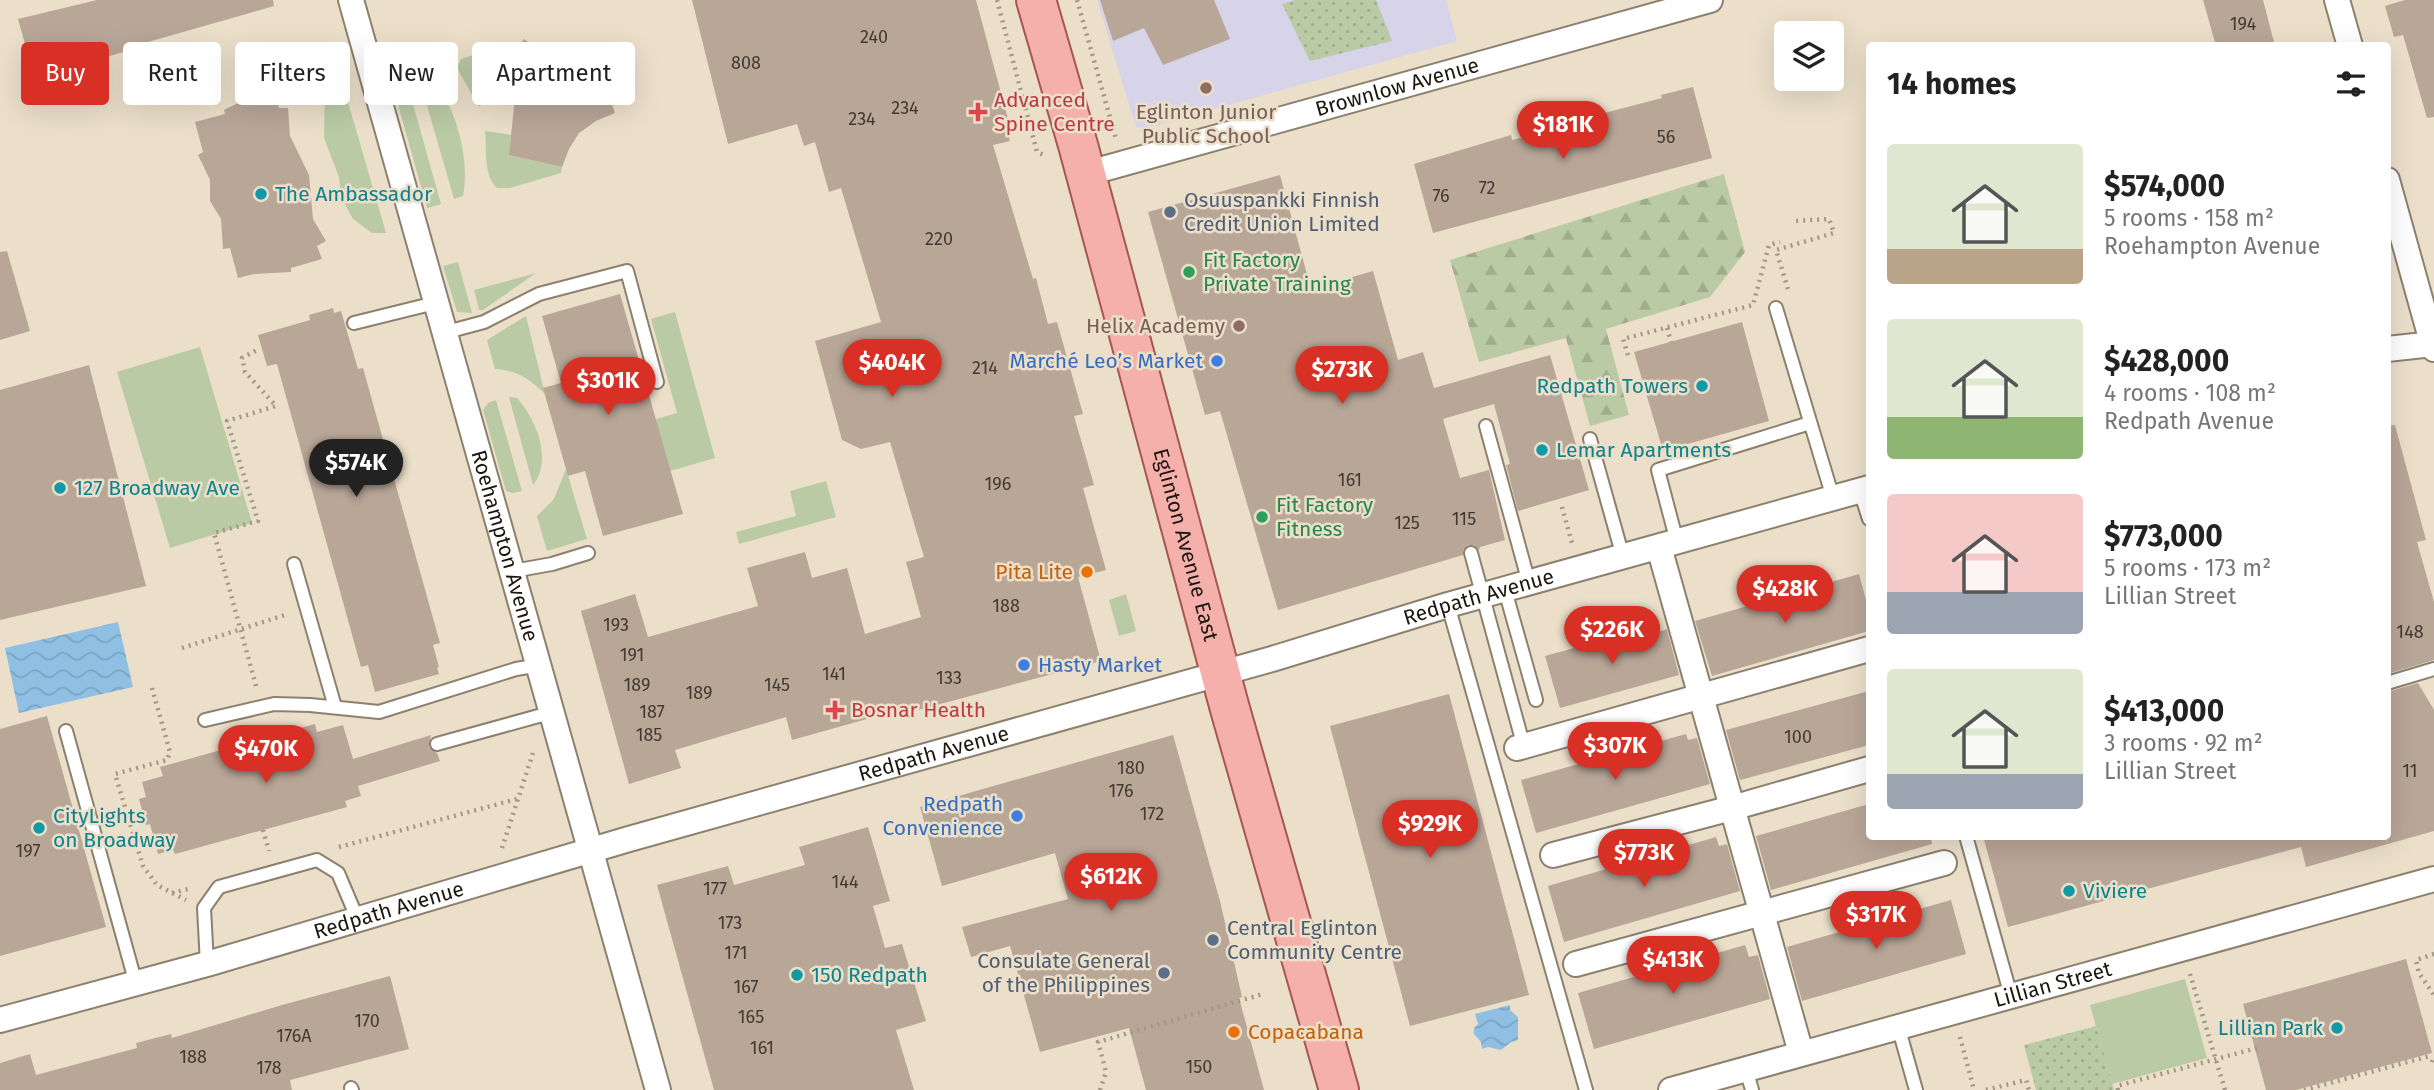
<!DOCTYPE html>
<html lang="en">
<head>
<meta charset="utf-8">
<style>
  :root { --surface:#fff; --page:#f6f6f6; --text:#222; --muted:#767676; --accent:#d93025 }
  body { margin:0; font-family:"Fira Sans",sans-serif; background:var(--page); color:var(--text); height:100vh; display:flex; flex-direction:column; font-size:26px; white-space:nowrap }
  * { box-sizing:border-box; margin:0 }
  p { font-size:23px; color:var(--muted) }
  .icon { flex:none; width:38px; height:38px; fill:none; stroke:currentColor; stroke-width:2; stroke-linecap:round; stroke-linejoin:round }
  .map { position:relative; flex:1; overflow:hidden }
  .panel { position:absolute; left:1866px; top:42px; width:525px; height:798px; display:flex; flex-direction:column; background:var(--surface); border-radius:7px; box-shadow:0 7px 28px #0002 }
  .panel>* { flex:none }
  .top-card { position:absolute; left:21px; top:42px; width:665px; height:63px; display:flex; gap:14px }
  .buttons { position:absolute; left:1774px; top:21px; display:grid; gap:14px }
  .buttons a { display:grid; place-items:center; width:70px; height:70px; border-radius:7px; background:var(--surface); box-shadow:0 7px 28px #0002; font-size:35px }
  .price { position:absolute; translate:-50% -60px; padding:0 16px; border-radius:24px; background:var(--accent); color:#fff; font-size:23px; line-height:46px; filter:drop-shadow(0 2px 4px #0008) }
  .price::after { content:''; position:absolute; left:50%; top:42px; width:21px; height:16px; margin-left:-10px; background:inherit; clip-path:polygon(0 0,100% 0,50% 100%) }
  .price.active { background:#222; color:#fff }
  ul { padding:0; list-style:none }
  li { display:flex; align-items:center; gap:21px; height:175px; padding:0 21px }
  li span { display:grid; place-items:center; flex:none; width:196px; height:140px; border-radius:7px; color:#555 }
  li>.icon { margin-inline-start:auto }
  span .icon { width:84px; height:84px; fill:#fffc; stroke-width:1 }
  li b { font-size:30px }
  h2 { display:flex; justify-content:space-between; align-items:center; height:84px; padding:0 21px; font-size:30px }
  .pill { padding:0 24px; border-radius:7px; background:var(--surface); box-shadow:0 7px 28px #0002; font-size:24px; line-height:63px }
  .pill.active { background:var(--accent); color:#fff }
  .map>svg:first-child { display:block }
</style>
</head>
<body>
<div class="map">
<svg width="2434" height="1090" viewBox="0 0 2434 1090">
  <defs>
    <pattern id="forest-firs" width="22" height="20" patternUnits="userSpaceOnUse" patternTransform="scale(1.75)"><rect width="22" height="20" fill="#bacaa5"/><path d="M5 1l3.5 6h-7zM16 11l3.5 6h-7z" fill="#9fad8d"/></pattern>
    <pattern id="park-dots" width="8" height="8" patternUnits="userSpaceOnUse" patternTransform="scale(1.75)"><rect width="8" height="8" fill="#bacaa5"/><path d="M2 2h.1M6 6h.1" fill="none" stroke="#9fad8d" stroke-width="1.8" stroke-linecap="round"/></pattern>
    <pattern id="water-waves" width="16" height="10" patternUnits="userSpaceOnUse" patternTransform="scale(1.75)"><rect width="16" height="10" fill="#8fc0e3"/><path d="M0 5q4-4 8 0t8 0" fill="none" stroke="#7ba4c2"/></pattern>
  </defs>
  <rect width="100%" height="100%" fill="#ebdfca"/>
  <polygon fill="#d7d3e9" points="1097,0 1446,0 1457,41 1149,127 1136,127"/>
  <g fill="#bacaa5">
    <polygon points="489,50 494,72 487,80 496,92 479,107 457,68 461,59"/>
    <path d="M416,67C453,88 471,156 463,196L454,199Z"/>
    <polygon points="403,69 441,204 427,208 390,76"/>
    <polygon points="341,78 386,233 372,233 353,219 341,197 339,177 324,138 325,92 334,82"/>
    <path d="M485,131L511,135L509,155L562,167L561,173L510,188H497C483,175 487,149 485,131Z"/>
    <polygon points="458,262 472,313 457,312 443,266"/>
    <polygon points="536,273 483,310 479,310 474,290"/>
    <polygon points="675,312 715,458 663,473 656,419 677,413 651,319"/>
    <path d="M526,316L545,394C530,379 517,370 495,369L487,340Z"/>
    <polygon points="200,347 252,523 170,548 117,372"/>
    <path d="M509,397L517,398C536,419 553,460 533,485Z"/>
    <polygon points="496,400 522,491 513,493 506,491 483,410 488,403"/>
    <polygon points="566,469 587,539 547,551 537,516 554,499"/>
    <polygon points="826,481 836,517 739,544 736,532 796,516 790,491"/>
    <polygon points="1126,594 1136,631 1119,636 1109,600"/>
    <polygon points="2185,979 2207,1058 2112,1084 2090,1005"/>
  </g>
  <polygon fill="url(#forest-firs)" points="1724,174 1745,252 1710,297 1606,329 1629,415 1590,426 1566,338 1479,362 1450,260"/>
  <g fill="url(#park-dots)">
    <polygon points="1295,0 1376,0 1392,41 1310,61 1282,4"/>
    <polygon points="2096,1026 2114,1090 2036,1090 2024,1045"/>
  </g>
  <g fill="url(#water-waves)">
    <polygon points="118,622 133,687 19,713 5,648"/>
    <polygon points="1510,1005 1510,1010 1518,1017 1518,1040 1511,1042 1501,1050 1488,1047 1482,1049 1481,1042 1474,1034 1474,1028 1478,1024 1475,1014"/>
  </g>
  <g fill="#b8a697">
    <polygon points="97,0 273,0 274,6 134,46 134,49 79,65 80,71 36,83 18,19"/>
    <polygon points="692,0 976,0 1012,134 1008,135 1010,141 993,145 1033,279 1036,278 1048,324 1057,322 1083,414 1074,416 1094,485 1083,488 1106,570 1078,577 1101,661 918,710 917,705 792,740 786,717 675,750 681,768 629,784 581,611 635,594 648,637 758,606 747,568 805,552 812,578 847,568 865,634 921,617 906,562 924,557 890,442 861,449 842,440 815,341 881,322 841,188 829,192 815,142 804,146 797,124 728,144"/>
    <polygon points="1100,0 1214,0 1230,39 1163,65 1144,28 1113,41"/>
    <polygon points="2203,0 2263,0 2275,46 2216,46"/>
    <polygon points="2405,0 2434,0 2434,117 2427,118 2403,35 2394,37 2385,6"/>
    <polygon points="524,39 541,51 560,58 600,57 605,84 615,113 596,121 579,133 569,149 562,167 509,155 515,97 507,106 487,79 507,61"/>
    <polygon points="1693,87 1712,158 1433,233 1414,164 1511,135 1512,140 1572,125 1570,122 1662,98 1661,95"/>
    <polygon points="276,95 279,108 288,108 290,136 309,175 313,219 326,241 317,246 322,259 291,268 291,272 254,274 238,278 230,248 223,249 221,219 210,201 210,180 198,155 203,152 195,122 225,114 224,110 244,100 245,103"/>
    <polygon points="1280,175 1311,289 1373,271 1398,360 1423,352 1434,388 1550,355 1589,490 1518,511 1506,465 1510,464 1494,404 1443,419 1460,478 1489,470 1505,540 1480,547 1479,550 1474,545 1468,545 1463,550 1463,555 1278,610 1220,411 1205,415 1148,212"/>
    <polygon points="7,251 30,331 0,340 0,252"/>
    <polygon points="620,294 683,514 603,536 585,471 568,476 543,388 561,383 542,316"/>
    <polygon points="333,308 334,313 341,311 358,369 363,368 440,643 433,645 439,667 437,668 439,674 375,692 368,665 361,667 277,364 267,366 258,335 310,320 309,315"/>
    <polygon points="1742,322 1769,421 1663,451 1634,352"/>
    <polygon points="89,365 146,586 0,620 0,390"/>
    <polygon points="2395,425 2426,540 2417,542 2434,602 2434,660 2387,674 2387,426"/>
    <polygon points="1859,574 1869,611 1869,631 1712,676 1695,621"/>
    <polygon points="1654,626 1655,633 1667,629 1679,675 1560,708 1545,656"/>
    <polygon points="2418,683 2434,710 2434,831 2306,867 2301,847 2008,927 1983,836 2386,836 2387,843 2387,692"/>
    <polygon points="1869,691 1869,745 1740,780 1726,730"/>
    <polygon points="1449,694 1529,995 1410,1026 1330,726"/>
    <polygon points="47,716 106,927 0,956 0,729"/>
    <polygon points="315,724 317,732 343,725 353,759 431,735 429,747 437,753 440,761 358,786 361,796 345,801 347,807 175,854 173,850 158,854 150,824 146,825 139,799 146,797 142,782 163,776 160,767"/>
    <polygon points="1686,734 1688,740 1697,738 1710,784 1536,833 1521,780"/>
    <polygon points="1173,735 1220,901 1242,997 1239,998 1264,1090 1146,1090 1129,1028 1040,1052 1010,946 971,957 962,927 1068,899 1055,853 942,886 920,807"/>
    <polygon points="1869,804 1869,836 1931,836 1932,844 1771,890 1756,836"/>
    <polygon points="868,827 890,901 873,906 885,948 902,944 926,1021 896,1030 914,1090 714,1090 657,885 728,866 734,885 805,865 799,847"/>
    <polygon points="1716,837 1719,846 1727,844 1740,891 1564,942 1548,886"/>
    <polygon points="1951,900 1966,954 1802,1001 1787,947"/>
    <polygon points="1745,945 1749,957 1758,955 1770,999 1594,1049 1578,993"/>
    <polygon points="2406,959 2432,1053 2296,1090 2266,1090 2243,1004"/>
    <polygon points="390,976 409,1049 290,1080 292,1090 0,1090 0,1063 30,1054 36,1075 137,1048 136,1043 171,1034 172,1038 282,1005"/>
  </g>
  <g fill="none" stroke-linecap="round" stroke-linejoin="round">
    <defs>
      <g id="lane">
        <polyline points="1776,308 1833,498"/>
        <polyline points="354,323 435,303"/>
        <polyline points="443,333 484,322 539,294 627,271 657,382"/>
        <polyline points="1486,426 1529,583"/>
        <polyline points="1590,439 1623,557"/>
        <polyline points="1860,491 1869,519"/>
        <polyline points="1677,542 1658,470 1810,423"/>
        <polyline points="1471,553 1522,740"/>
        <polyline points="294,564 335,707"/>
        <polyline points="513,571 552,564 588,553"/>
        <polyline points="1505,590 1536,700"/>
        <polyline points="1448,605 1586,1090"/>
        <polyline points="2387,683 2434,669"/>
        <polyline points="205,720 274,704 310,705 379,712 516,669 540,665"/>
        <polyline points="66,731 136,984"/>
        <polyline points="437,744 553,712"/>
        <polyline points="1966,836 2011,996"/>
        <polyline points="207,964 204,908 219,887 317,860 338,873 358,920"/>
        <polyline points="1898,1026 1916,1090"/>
        <polyline points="1746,1069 1752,1090"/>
        <polyline points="351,1088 352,1090"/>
      </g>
      <g id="street">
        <path id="s1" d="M351,0L658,1090"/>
        <polyline points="2337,0 2350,46"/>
        <path id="s2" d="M1085,174L1710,0"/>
        <polyline points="2387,180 2434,349"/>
        <polyline points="2387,349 2434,344"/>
        <polyline points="1659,547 1801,1053"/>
        <polyline points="1517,748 1869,649"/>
        <polyline points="1553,855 1732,808 1869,769"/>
        <polyline points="1576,964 1944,863"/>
        <path id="s3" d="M0,1020L207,964L629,839L1272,659L1448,605L1869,488"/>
        <path id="s4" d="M1671,1090L2434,879"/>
      </g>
      <g id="primary">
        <path id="s5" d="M1036,0L1078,145L1230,709L1339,1090"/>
      </g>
    </defs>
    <use href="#lane" stroke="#8c816f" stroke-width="16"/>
    <use href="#street" stroke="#8c816f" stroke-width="28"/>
    <use href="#primary" stroke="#a45850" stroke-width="42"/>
    <g stroke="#a19787" stroke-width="4.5" stroke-dasharray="2 5" stroke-linecap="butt">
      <polyline points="997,0 1037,152 1046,156"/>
      <polyline points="1077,0 1116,139"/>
      <polyline points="1788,289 1776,250 1834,233 1829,219 1794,221"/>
      <polyline points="1667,328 1671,342"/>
      <polyline points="1628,355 1623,339 1753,305 1769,245 1780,242"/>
      <polyline points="1562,507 1572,543"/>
      <polyline points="182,648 288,614"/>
      <polyline points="256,686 214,533 258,521 227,421 276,406 245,372 242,358 257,350"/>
      <polyline points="152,688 170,752 167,760 115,774 143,866 157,885 186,900"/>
      <polyline points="263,830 269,851"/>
      <polyline points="339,847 517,799"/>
      <polyline points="502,848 533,753"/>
      <polyline points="172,893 192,888"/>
      <polyline points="2434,954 2416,960 2419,973 2434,995"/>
      <polyline points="2190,974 2225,1090"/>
      <polyline points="1960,1037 1974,1090"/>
      <polyline points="2432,1062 2434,1057"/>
      <polyline points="1100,1090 1106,1072 1098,1042 1263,994"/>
      <polyline points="1986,1090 2026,1080 2029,1090"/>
      <polyline points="2118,1090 2117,1086 2257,1048"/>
      <polyline points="2304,1090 2430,1056"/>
    </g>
    <use href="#lane" stroke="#fff" stroke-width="12"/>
    <use href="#street" stroke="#fff" stroke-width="24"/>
    <use href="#primary" stroke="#f5b0ab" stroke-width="38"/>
  </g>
  <g fill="#8d6e63" stroke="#ebdfca" stroke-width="2.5">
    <circle cx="1206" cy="88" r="7"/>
    <circle cx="1239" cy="326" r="7"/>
  </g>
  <g fill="#e0444e" stroke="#ebdfca" stroke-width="2.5">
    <path d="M974.5 101.5h7v7h7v7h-7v7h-7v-7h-7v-7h7z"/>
    <path d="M831.5 699.5h7v7h7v7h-7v7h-7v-7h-7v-7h7z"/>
  </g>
  <g fill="#0f9aa8" stroke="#ebdfca" stroke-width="2.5">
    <circle cx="261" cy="194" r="7"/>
    <circle cx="1702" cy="386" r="7"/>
    <circle cx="1542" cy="450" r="7"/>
    <circle cx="60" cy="488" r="7"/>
    <circle cx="39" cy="828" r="7"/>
    <circle cx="2069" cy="891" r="7"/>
    <circle cx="797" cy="975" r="7"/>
    <circle cx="2337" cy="1028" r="7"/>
  </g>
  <g fill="#5c6f8a" stroke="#ebdfca" stroke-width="2.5">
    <circle cx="1170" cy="212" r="7"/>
    <circle cx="1213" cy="940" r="7"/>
    <circle cx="1164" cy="973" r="7"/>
  </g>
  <g fill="#2e9e5b" stroke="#ebdfca" stroke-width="2.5">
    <circle cx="1189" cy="272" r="7"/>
    <circle cx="1262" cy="517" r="7"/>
  </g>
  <g fill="#3f7fe0" stroke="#ebdfca" stroke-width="2.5">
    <circle cx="1217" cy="361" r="7"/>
    <circle cx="1024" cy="665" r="7"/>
    <circle cx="1017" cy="816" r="7"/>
  </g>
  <g fill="#e8710a" stroke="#ebdfca" stroke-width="2.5">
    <circle cx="1087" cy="572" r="7"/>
    <circle cx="1234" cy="1032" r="7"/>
  </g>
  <g text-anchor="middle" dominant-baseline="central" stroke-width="5" stroke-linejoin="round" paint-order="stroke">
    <g font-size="18" fill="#423a31">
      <text x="2243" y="24">194</text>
      <text x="874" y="37">240</text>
      <text x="746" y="63">808</text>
      <text x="905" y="108">234</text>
      <text x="862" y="119">234</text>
      <text x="1666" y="137">56</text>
      <text x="1487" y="188">72</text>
      <text x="1441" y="196">76</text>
      <text x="939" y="239">220</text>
      <text x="985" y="368">214</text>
      <text x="1350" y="480">161</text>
      <text x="998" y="484">196</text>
      <text x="1464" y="519">115</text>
      <text x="1407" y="523">125</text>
      <text x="1006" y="606">188</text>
      <text x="616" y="625">193</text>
      <text x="2410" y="632">148</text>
      <text x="632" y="655">191</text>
      <text x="834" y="674">141</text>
      <text x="949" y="678">133</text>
      <text x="637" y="685">189</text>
      <text x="777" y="685">145</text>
      <text x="699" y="693">189</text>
      <text x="652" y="712">187</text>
      <text x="649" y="735">185</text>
      <text x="1798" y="737">100</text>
      <text x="1131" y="768">180</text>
      <text x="2410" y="771">11</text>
      <text x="1121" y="791">176</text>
      <text x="1152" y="814">172</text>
      <text x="28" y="851">197</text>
      <text x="845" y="882">144</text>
      <text x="715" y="889">177</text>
      <text x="730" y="923">173</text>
      <text x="736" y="953">171</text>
      <text x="746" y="987">167</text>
      <text x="751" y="1017">165</text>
      <text x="367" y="1021">170</text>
      <text x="294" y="1036">176A</text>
      <text x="762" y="1048">161</text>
      <text x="193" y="1057">188</text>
      <text x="1199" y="1067">150</text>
      <text x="269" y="1068">178</text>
    </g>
    <g font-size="21" fill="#1b160f" stroke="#ebdfca">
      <text stroke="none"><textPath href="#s2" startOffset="324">Brownlow Avenue</textPath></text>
      <text stroke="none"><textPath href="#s1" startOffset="567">Roehampton Avenue</textPath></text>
      <text stroke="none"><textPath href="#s5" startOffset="565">Eglinton Avenue East</textPath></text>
      <text stroke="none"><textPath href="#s3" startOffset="1538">Redpath Avenue</textPath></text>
      <text stroke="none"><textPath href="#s3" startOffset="971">Redpath Avenue</textPath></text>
      <text stroke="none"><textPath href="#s3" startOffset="404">Redpath Avenue</textPath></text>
      <text stroke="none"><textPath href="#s4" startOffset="396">Lillian Street</textPath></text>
    </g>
    <g font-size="21" fill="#be3a42" stroke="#ebdfca" text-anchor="start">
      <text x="994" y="100">Advanced<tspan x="994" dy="24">Spine Centre</tspan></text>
      <text x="851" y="710">Bosnar Health</text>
    </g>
    <g font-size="21" fill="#785e54" stroke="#ebdfca">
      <text x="1206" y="112">Eglinton Junior<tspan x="1206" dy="24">Public School</tspan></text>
      <text x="1225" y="326" text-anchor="end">Helix Academy</text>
    </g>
    <g font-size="21" fill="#0d838f" stroke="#ebdfca" text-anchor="start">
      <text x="275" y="194">The Ambassador</text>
      <text x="1688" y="386" text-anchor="end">Redpath Towers</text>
      <text x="1556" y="450">Lemar Apartments</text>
      <text x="74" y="488">127 Broadway Ave</text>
      <text x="53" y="816">CityLights<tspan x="53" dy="24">on Broadway</tspan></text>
      <text x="2083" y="891">Viviere</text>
      <text x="811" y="975">150 Redpath</text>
      <text x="2323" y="1028" text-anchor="end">Lillian Park</text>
    </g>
    <g font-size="21" fill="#4e5e75" stroke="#ebdfca" text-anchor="start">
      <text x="1184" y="200">Osuuspankki Finnish<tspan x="1184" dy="24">Credit Union Limited</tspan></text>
      <text x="1227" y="928">Central Eglinton<tspan x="1227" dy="24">Community Centre</tspan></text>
      <text x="1150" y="961" text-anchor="end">Consulate General<tspan x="1150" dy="24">of the Philippines</tspan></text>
    </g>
    <g font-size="21" fill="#27864d" stroke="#ebdfca" text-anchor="start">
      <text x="1203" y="260">Fit Factory<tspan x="1203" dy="24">Private Training</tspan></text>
      <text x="1276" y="505">Fit Factory<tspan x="1276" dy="24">Fitness</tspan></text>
    </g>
    <g font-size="21" fill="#366cbe" stroke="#ebdfca" text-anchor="end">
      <text x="1203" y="361">Marché Leo’s Market</text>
      <text x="1038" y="665" text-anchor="start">Hasty Market</text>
      <text x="1003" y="804">Redpath<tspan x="1003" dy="24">Convenience</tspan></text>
    </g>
    <g font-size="21" fill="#c56008" stroke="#ebdfca" text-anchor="end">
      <text x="1073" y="572">Pita Lite</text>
      <text x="1248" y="1032" text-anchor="start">Copacabana</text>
    </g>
  </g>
</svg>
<div class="buttons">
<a><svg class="icon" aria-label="layers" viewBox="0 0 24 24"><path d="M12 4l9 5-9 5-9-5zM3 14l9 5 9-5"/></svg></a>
</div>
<b class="price" style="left:1563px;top:161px">$181K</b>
<b class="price" style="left:892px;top:399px">$404K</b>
<b class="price" style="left:1342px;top:406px">$273K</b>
<b class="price" style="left:608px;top:417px">$301K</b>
<b class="price active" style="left:356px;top:499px">$574K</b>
<b class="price" style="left:1785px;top:625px">$428K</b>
<b class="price" style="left:1612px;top:666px">$226K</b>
<b class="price" style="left:1615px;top:782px">$307K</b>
<b class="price" style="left:266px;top:785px">$470K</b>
<b class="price" style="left:1430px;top:860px">$929K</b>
<b class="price" style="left:1644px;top:889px">$773K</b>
<b class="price" style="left:1111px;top:913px">$612K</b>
<b class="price" style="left:1876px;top:951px">$317K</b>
<b class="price" style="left:1673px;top:996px">$413K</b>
<div class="top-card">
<a class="pill active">Buy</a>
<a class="pill">Rent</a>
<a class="pill">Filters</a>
<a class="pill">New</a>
<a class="pill">Apartment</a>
</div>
<section class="panel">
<h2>14 homes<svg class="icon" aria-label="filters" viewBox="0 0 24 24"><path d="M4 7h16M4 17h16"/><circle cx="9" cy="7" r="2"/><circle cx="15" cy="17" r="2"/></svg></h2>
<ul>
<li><span style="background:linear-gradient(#dfe7d0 75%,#b9a48a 0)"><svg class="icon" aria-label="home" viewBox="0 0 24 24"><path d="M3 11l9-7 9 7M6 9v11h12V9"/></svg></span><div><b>$574,000</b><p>5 rooms · 158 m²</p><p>Roehampton Avenue</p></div></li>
<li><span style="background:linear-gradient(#dfe7d0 70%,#8fb573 0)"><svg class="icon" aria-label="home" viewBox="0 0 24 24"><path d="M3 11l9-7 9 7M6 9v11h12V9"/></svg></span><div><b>$428,000</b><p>4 rooms · 108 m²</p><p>Redpath Avenue</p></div></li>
<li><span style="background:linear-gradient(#f6c9c9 70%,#9aa5b1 0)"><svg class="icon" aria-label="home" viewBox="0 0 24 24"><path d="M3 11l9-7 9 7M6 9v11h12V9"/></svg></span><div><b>$773,000</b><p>5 rooms · 173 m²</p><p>Lillian Street</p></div></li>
<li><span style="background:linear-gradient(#dfe7d0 75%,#9aa5b1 0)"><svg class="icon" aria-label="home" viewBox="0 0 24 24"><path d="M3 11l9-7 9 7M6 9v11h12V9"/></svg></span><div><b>$413,000</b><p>3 rooms · 92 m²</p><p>Lillian Street</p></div></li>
</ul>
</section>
</div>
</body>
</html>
